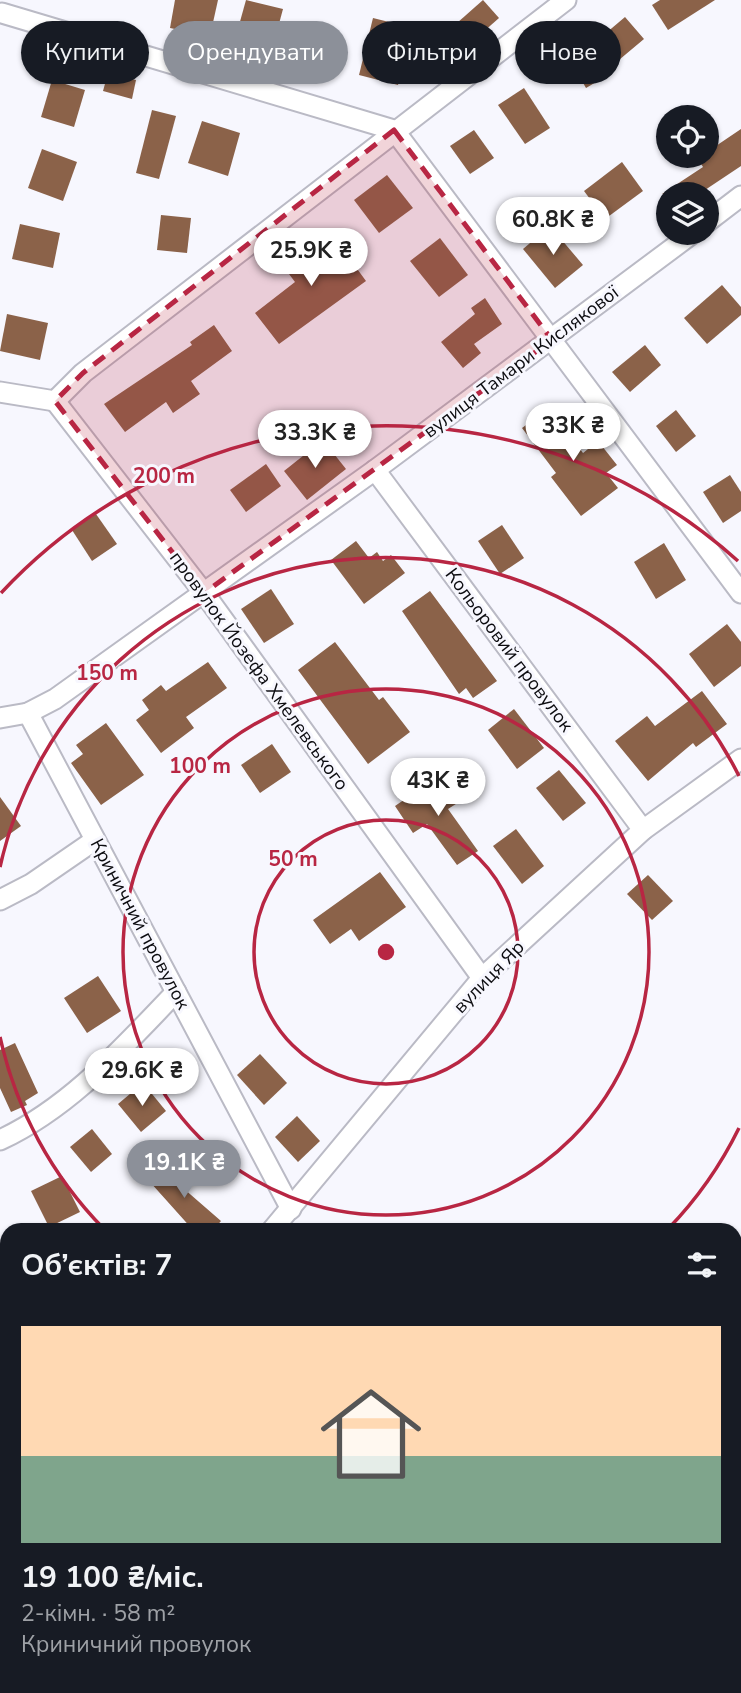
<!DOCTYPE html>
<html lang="uk">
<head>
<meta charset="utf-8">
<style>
  :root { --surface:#171b24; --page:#242831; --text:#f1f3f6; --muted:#9ea1a6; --accent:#8c9099 }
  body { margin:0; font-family:"Nunito Sans",sans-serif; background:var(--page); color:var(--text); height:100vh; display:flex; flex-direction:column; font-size:26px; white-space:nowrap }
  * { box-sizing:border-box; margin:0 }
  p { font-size:23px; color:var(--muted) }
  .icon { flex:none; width:38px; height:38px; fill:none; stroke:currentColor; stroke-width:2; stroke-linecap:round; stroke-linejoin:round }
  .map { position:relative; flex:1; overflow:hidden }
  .details { position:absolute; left:0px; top:1223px; width:742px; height:471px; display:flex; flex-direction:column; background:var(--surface); border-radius:21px 21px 0 0; box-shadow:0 2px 5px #0004 }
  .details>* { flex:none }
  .top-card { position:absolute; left:21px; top:21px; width:700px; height:63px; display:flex; gap:14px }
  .fabs { position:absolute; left:656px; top:105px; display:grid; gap:14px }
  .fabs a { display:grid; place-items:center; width:63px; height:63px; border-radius:50%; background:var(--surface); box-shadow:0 2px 5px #0004; font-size:35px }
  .price { position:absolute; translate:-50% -60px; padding:0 16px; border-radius:24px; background:#fff; color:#222; font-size:23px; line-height:46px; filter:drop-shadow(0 2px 4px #0008) }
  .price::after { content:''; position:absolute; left:50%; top:42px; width:21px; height:16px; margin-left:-10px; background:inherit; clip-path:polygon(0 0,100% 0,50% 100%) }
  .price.selected { background:var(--accent); color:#fff }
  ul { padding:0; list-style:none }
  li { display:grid; align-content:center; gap:14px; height:371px; padding:0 21px }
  li span { display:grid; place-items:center; height:217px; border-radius:0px; color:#555 }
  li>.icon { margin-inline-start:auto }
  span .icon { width:126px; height:126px; fill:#fffc; stroke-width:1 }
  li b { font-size:30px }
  h2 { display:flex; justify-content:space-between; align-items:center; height:84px; padding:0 21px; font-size:30px }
  .tag { padding:0 24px; border-radius:32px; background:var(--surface); box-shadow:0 2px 5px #0004; font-size:24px; line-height:63px }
  .tag.selected { background:var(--accent); color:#fff }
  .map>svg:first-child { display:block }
</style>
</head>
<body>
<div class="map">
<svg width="741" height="1693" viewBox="0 0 741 1693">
  <rect width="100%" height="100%" fill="#f7f7fe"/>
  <polygon fill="#97c0e2" stroke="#6d8aa3" stroke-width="2" points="741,1440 741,1693 634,1693 637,1687 735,1687 735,1443"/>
  <g fill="#8b6249">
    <polygon points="175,0 218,0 210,36 170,28"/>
    <polygon points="246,0 283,9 273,46 236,36"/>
    <polygon points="483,0 499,18 473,41 457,23"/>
    <polygon points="660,0 715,0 668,30 652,5"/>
    <polygon points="625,17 644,39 601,75 603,78 586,88 570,60 601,41 599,39"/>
    <polygon points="373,18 413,28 398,85 359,75"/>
    <polygon points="108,73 136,80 132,99 103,91"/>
    <polygon points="52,80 85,90 74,127 41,117"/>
    <polygon points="524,88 550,128 525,144 498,105"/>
    <polygon points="152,110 176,116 159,179 136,173"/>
    <polygon points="202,121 240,133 228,176 188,163"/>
    <polygon points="741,129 741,166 699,194 662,194 703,167 698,159 707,156 707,152"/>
    <polygon points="474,130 494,158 470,174 450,146"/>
    <polygon points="42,149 77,162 63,201 28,188"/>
    <polygon points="622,162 643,191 605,219 584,191"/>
    <polygon points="387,175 413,208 379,233 354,200"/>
    <polygon points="161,215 191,218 187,253 157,250"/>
    <polygon points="20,224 60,233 53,268 12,259"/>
    <polygon points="550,226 583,265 555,288 523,249"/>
    <polygon points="330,232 366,281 279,344 255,313 295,282 283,266"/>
    <polygon points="440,238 468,275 439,297 410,261"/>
    <polygon points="722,285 741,307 741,315 707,344 684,318"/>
    <polygon points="485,298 502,324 474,344 481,353 463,368 441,342 475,314 471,308"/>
    <polygon points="7,314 48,323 40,360 0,351"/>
    <polygon points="214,325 232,351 191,381 200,394 173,413 166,402 125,432 104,404 192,345 190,342"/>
    <polygon points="645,345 661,365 630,392 612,372"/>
    <polygon points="549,408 583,453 598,441 617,465 606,473 618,488 581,516 551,477 556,473 522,428"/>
    <polygon points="676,410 696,436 676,452 656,426"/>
    <polygon points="323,440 346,469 307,500 284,471"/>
    <polygon points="266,464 281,486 246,512 230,490"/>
    <polygon points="730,475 741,492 741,511 723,523 703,492"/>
    <polygon points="96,514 117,544 92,561 72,530"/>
    <polygon points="502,525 524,558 500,574 478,541"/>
    <polygon points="356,541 369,558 377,552 383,561 391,555 405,573 364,604 331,560"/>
    <polygon points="664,543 686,580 656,599 634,562"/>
    <polygon points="271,589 294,624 264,643 241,609"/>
    <polygon points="430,591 497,681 473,698 466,688 459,694 402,611"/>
    <polygon points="727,624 741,642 741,666 714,687 689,654"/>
    <polygon points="335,642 379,700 383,697 410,732 368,764 298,670"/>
    <polygon points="208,662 227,688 186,717 194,728 161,753 136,720 149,710 142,700 161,685 166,691"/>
    <polygon points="702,691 727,724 696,747 693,743 648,781 615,741 647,716 655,726"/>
    <polygon points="514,709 544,748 517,769 488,730"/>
    <polygon points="106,723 144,775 101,805 71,763 83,754 76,745"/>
    <polygon points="272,744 291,772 260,793 241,765"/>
    <polygon points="559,770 586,803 563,821 536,788"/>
    <polygon points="440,775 459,802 448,809 478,851 457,865 427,824 413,833 395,806"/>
    <polygon points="0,797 21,826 0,841"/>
    <polygon points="516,829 544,866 522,884 493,846"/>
    <polygon points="380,872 406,907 359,941 351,929 330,944 313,920"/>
    <polygon points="648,875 673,901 652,920 627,894"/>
    <polygon points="98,976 121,1011 87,1033 64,998"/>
    <polygon points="15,1043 38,1093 25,1101 27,1105 11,1112 0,1088 0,1050"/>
    <polygon points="260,1054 287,1083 264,1105 237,1075"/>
    <polygon points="143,1083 166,1111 141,1132 118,1104"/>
    <polygon points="297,1116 320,1141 298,1162 275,1137"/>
    <polygon points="92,1129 112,1154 91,1172 70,1147"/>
    <polygon points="173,1163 190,1183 183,1188 221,1221 213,1230 193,1230 150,1182"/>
    <polygon points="62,1176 80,1212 49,1227 31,1191"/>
  </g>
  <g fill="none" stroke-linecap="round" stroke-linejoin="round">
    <defs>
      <g id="street">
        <polyline points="2,13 394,130 741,593"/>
        <polyline points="707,222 741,196"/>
        <polyline points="0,392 55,401 83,373 566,0"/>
        <polyline points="55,401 204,593 482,978"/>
        <polyline points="375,470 643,830"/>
        <polyline points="28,713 291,1209"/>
        <polyline points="0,718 28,713 55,699 375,470 693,233"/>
        <polyline points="0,900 31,884 95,840"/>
        <path d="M0,1140C71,1107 123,1047 176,992"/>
        <polyline points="272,1230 482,978 643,830 741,759"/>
        <polyline points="0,1413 7,1413"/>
      </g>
    </defs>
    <use href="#street" stroke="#babac5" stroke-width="23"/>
    <use href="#street" stroke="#fff" stroke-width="19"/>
  </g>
  <path fill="#b82643" fill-opacity="0.2" stroke="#b82643" stroke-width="5" stroke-dasharray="14 9" stroke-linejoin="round" d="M394,130L552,340L204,593L55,401L83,373Z"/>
  <g fill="none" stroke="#b82643" stroke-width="3.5">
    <circle cx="386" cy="952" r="132"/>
    <circle cx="386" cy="952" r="263"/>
    <path d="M739 1128A395 395 0 0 1 668 1229M104 1229A395 395 0 0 1 0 1037M0 867A395 395 0 0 1 739 776"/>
    <path d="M1 593A526 526 0 0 1 738 561"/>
  </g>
  <g text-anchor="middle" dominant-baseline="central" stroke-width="6" stroke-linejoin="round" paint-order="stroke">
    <g font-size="19" fill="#0c0c10" stroke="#f7f7fe">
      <text transform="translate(521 362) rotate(-37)">вулиця Тамари Кислякової</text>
      <text transform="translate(509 650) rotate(53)">Кольоровий провулок</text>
      <text transform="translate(259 671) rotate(54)">провулок Йозефа Хмелевського</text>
      <text transform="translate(140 924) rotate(62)">Криничний провулок</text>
      <text transform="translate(489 977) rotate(-46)">вулиця Яр</text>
    </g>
  </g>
  <circle cx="386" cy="952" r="10" fill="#b82643" stroke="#f7f7fe" stroke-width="3.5"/>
  <g font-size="21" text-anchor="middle" font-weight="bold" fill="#b82643" stroke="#f7f7fe" stroke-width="6" stroke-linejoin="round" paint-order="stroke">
    <text x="164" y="483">200 m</text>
    <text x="107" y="680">150 m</text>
    <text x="200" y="773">100 m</text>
    <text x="293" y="866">50 m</text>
  </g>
</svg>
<div class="fabs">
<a><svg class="icon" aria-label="locate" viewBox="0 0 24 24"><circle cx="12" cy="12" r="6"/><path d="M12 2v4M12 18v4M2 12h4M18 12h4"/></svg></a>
<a><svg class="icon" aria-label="layers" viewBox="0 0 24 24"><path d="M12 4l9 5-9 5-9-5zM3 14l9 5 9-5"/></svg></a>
</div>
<b class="price" style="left:553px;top:257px">60.8K ₴</b>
<b class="price" style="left:311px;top:288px">25.9K ₴</b>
<b class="price" style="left:573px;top:463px">33K ₴</b>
<b class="price" style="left:315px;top:470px">33.3K ₴</b>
<b class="price" style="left:438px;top:818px">43K ₴</b>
<b class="price" style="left:142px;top:1108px">29.6K ₴</b>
<b class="price selected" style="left:184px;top:1200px">19.1K ₴</b>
<div class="top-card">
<a class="tag">Купити</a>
<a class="tag selected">Орендувати</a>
<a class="tag">Фільтри</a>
<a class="tag">Нове</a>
</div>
<section class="details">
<h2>Об’єктів: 7<svg class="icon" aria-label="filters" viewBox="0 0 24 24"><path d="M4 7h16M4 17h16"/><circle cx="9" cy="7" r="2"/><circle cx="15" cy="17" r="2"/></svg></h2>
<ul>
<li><span style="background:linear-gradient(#ffd9b3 60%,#7fa58c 0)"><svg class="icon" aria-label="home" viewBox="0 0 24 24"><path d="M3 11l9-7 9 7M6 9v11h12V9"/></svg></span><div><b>19 100 ₴/міс.</b><p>2-кімн. · 58 m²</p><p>Криничний провулок</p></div></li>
</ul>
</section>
</div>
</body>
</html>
